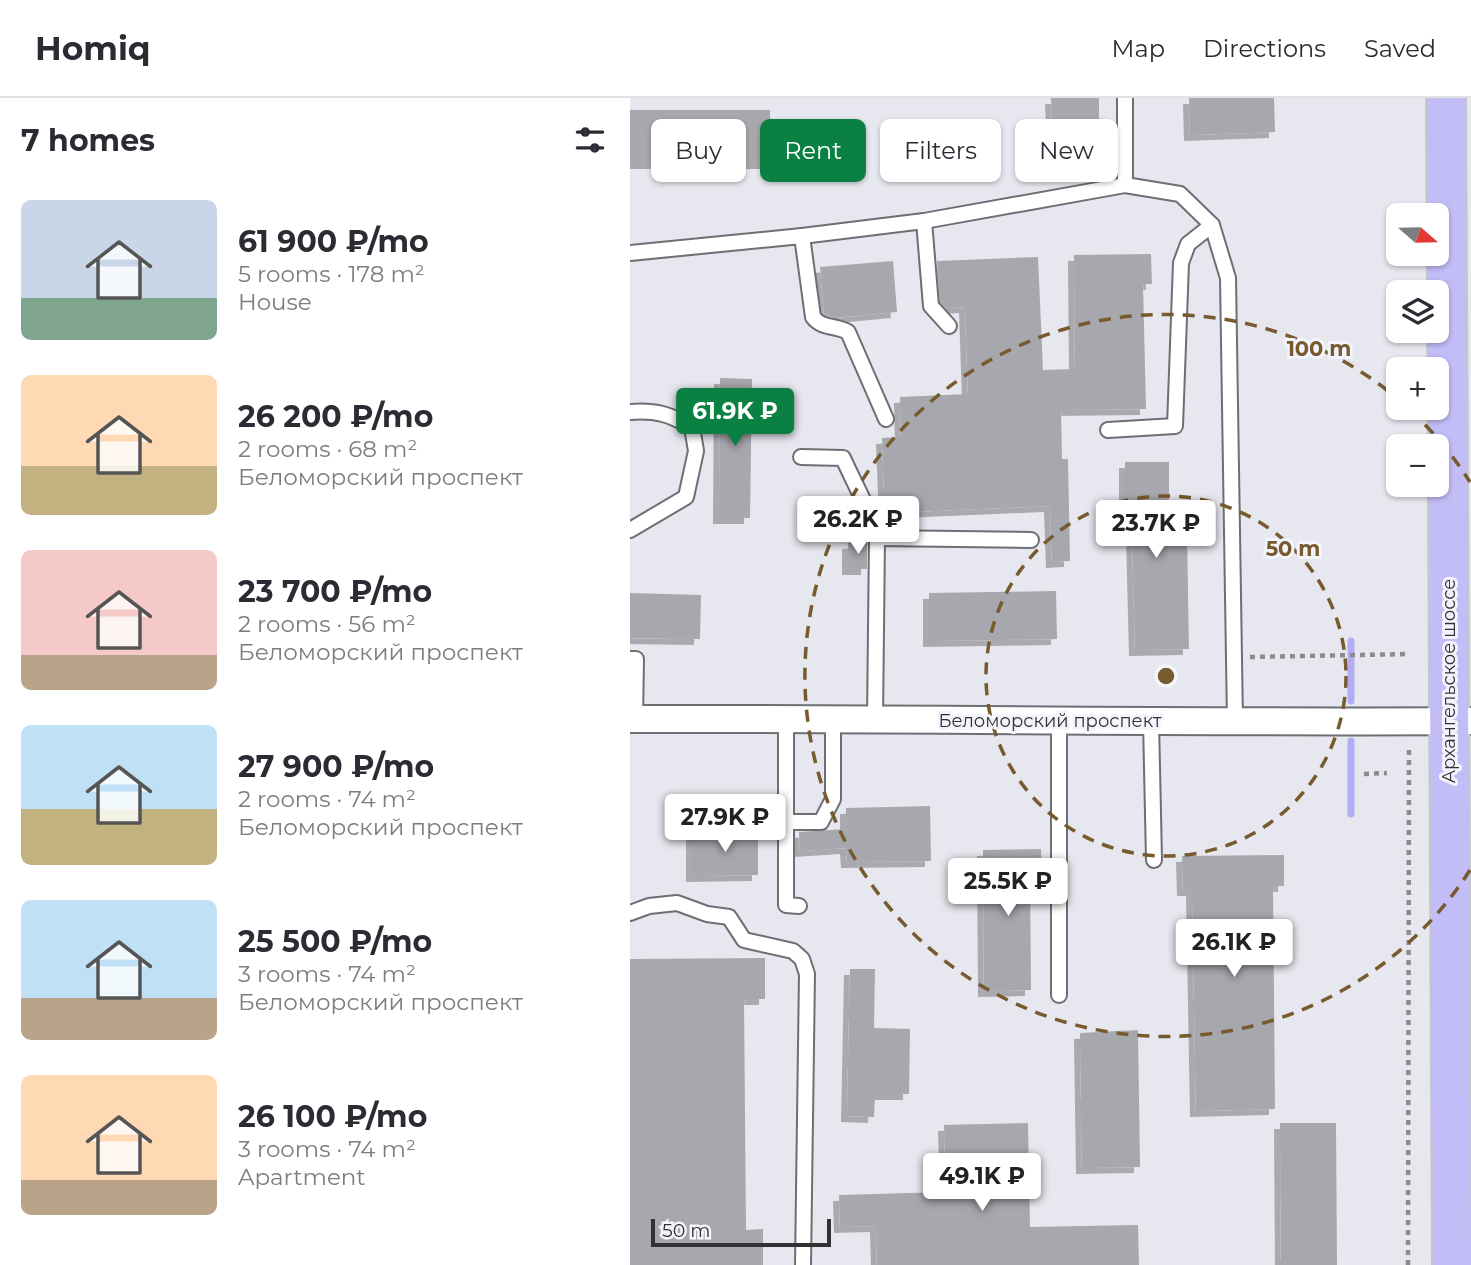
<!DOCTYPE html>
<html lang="en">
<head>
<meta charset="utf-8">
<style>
  :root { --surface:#fff; --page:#f2f2f3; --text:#2b2b33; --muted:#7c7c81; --line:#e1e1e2; --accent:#0b8043 }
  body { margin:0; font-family:Montserrat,sans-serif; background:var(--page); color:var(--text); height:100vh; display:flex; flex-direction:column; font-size:26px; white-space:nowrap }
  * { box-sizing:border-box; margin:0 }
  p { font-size:23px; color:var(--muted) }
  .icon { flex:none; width:38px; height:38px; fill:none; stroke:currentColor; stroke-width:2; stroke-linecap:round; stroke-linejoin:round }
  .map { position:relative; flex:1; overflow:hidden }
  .side { display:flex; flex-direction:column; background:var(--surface); width:630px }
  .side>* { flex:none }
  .top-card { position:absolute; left:21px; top:21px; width:665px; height:63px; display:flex; gap:14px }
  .needle { width:46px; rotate:110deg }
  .tools { position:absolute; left:756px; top:105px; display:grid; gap:14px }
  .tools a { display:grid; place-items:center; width:63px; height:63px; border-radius:10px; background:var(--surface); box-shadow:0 2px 5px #0004; font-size:35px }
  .scale { position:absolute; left:21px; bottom:18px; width:180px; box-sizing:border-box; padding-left:7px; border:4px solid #323235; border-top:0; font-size:19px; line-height:24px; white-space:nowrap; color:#323235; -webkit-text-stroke:5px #f4f4fc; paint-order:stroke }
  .price { position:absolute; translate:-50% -60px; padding:0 16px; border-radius:7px; background:#fff; color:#222; font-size:23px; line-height:46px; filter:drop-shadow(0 2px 4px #0008) }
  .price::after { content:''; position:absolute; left:50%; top:42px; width:21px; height:16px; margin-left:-10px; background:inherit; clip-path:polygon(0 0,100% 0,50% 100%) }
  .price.on { background:var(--accent); color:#fff }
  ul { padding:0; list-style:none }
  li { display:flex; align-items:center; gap:21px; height:175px; padding:0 21px }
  li span { display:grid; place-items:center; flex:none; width:196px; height:140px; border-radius:10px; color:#555 }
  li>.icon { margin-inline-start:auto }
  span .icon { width:84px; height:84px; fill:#fffc; stroke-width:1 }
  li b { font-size:30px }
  h2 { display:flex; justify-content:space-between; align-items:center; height:84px; padding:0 21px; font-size:30px }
  .pill { padding:0 24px; border-radius:10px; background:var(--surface); box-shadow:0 2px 5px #0004; font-size:24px; line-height:63px }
  .pill.on { background:var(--accent); color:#fff }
  header { display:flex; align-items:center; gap:42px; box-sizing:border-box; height:98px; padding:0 35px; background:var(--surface); border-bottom:2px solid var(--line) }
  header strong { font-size:33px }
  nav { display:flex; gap:38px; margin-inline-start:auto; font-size:24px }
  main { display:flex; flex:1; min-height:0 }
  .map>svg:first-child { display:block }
</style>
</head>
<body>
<header>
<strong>Homiq</strong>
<nav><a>Map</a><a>Directions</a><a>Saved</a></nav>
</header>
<main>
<section class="side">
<h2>7 homes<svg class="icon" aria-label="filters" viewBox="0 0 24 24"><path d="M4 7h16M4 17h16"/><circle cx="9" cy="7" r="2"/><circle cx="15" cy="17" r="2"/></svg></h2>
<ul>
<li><span style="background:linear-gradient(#c9d6e8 70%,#7fa58c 0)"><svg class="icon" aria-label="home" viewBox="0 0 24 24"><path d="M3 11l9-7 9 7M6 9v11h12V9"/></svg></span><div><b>61 900 ₽/mo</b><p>5 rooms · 178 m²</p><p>House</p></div></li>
<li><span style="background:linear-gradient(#ffd9b3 65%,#c2b280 0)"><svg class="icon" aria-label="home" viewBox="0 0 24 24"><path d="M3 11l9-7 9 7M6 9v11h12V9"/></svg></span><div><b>26 200 ₽/mo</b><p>2 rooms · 68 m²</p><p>Беломорский проспект</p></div></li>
<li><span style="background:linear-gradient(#f6c9c9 75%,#b9a48a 0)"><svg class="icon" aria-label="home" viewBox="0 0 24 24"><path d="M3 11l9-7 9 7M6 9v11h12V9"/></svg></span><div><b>23 700 ₽/mo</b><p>2 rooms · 56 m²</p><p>Беломорский проспект</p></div></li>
<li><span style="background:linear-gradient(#bfe0f5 60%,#c2b280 0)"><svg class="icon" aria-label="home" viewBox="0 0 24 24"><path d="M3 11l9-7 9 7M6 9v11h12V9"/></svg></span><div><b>27 900 ₽/mo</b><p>2 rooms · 74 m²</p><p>Беломорский проспект</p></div></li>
<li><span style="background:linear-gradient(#bfe0f5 70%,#b9a48a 0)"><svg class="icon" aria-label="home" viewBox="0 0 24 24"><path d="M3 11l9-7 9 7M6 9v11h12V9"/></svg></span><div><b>25 500 ₽/mo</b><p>3 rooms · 74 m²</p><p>Беломорский проспект</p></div></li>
<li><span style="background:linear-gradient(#ffd9b3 75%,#b9a48a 0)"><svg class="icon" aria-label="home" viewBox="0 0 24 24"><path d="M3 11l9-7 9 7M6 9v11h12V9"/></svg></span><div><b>26 100 ₽/mo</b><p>3 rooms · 74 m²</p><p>Apartment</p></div></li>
</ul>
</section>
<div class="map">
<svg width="841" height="1167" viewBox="0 0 841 1167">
  <defs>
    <filter id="shadow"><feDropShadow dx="-6" dy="6" stdDeviation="0" flood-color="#0004"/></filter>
  </defs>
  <rect width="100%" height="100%" fill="#e7e7ef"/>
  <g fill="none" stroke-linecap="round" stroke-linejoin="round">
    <g stroke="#b3aef3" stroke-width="7">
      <polyline points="721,543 721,603"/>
      <polyline points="721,716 721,643"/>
    </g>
  </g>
  <g fill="#a7a7ae" filter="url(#shadow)">
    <polygon points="421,0 469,0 469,64 424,66"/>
    <polygon points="559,0 644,0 645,34 560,37"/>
    <rect x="0" y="12" width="140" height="53"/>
    <polygon points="521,156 522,186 513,186 516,311 431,312 432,361 438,361 440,463 422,464 420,408 255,415 252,340 271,339 270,299 338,296 335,209 316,210 310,204 307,163 408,159 413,272 445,271 444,157"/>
    <polygon points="263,163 267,214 204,220 194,216 190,169"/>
    <polygon points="90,280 122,281 120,420 89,420"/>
    <polygon points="495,364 539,364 539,437 557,437 559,551 505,552 502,433 495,433"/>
    <polygon points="237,444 237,471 218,471 218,445"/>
    <polygon points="426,493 427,541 299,543 299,495"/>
    <polygon points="0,495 71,497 70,541 0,540"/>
    <polygon points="300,708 301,763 217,764 216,750 170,753 169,734 216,731 216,710"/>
    <polygon points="128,733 128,777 62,778 62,734"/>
    <polygon points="411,751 412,776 400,777 401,892 354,893 353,752"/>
    <polygon points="654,757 654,788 643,788 645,1011 566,1013 562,792 553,792 552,758"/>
    <polygon points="135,860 135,901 114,901 116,1132 133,1131 133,1167 0,1167 0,861"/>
    <polygon points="220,871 245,871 244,930 280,931 279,996 245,996 244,1019 217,1018"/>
    <polygon points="508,932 510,1069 452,1070 450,935"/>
    <polygon points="398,1025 400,1129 508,1127 509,1167 247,1167 246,1128 210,1129 209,1097 316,1094 314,1027"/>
    <polygon points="650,1025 706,1025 707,1167 651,1167"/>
  </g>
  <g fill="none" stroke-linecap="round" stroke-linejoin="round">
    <defs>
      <g id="lane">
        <polyline points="495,87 550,96 582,127 598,180 605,624"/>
        <polyline points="294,123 301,208 319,228"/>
        <path d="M172,138L183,219C192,231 206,227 218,234L256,321"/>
        <polyline points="0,155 172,138 294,123 495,87 495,0"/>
        <path d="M0,314C26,312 39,316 62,329L66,353L56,399L0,432"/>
        <polyline points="478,332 545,328 551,165 558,146 582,127"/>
        <path d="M171,359L213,360C225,387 240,412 247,440L245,621"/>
        <polyline points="247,440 401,442"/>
        <polyline points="0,561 6,561 5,621"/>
        <polyline points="156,621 156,807 169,808"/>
        <polyline points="429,623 429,897"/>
        <polyline points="521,623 524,762"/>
        <polyline points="155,724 191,724 203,701 203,620"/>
        <polyline points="0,815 19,808 47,805 77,816 99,819 114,842 163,853 172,861 177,876 173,1167"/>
      </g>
      <path id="street" d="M0,621C280,620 561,625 841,623"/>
      <polyline id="primary" points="816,0 822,1167"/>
    </defs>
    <use href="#lane" stroke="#6e6e75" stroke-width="18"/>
    <use href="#street" stroke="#6e6e75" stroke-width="30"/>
    <use href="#primary" stroke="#c6c6c6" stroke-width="42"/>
    <g stroke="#8a8a8f" stroke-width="4.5" stroke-dasharray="5 5" stroke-linecap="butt">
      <polyline points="620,559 780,556"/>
      <polyline points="734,676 757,675"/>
      <polyline points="778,1167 779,647"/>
    </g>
    <use href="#lane" stroke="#fff" stroke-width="14"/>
    <use href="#street" stroke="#fff" stroke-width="26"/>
    <use href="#primary" stroke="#c2bcf7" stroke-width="38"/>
  </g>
  <g fill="none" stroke="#775a2d" stroke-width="3.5" stroke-dasharray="12 9">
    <circle cx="536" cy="578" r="180"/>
    <path d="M840 772A361 361 0 1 1 768 301M780 312A361 361 0 0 1 840 384"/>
  </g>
  <g text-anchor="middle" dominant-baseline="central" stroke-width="6" stroke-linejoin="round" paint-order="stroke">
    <g font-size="18" fill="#323235" stroke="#f4f4fc">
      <text transform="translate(819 583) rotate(-90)">Архангельское шоссе</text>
      <text x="420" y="623">Беломорский проспект</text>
    </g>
  </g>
  <circle cx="536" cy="578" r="10" fill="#775a2d" stroke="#f4f4fc" stroke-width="3.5"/>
  <g font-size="21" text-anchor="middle" font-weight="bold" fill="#775a2d" stroke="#f4f4fc" stroke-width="6" stroke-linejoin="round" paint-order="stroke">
    <text x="689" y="258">100 m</text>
    <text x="663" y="458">50 m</text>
  </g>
</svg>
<div class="tools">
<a><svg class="needle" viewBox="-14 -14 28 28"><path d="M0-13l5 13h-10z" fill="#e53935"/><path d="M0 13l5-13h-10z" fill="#7c7c81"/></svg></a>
<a><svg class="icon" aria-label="layers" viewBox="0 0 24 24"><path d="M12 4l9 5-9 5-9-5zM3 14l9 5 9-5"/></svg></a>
<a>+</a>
<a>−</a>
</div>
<div class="scale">50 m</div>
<b class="price on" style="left:105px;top:350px">61.9K ₽</b>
<b class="price" style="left:228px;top:458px">26.2K ₽</b>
<b class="price" style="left:526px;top:462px">23.7K ₽</b>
<b class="price" style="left:95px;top:756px">27.9K ₽</b>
<b class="price" style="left:378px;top:820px">25.5K ₽</b>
<b class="price" style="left:604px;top:881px">26.1K ₽</b>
<b class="price" style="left:352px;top:1115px">49.1K ₽</b>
<div class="top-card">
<a class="pill">Buy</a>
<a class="pill on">Rent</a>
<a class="pill">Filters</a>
<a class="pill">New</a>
</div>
</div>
</main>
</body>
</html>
